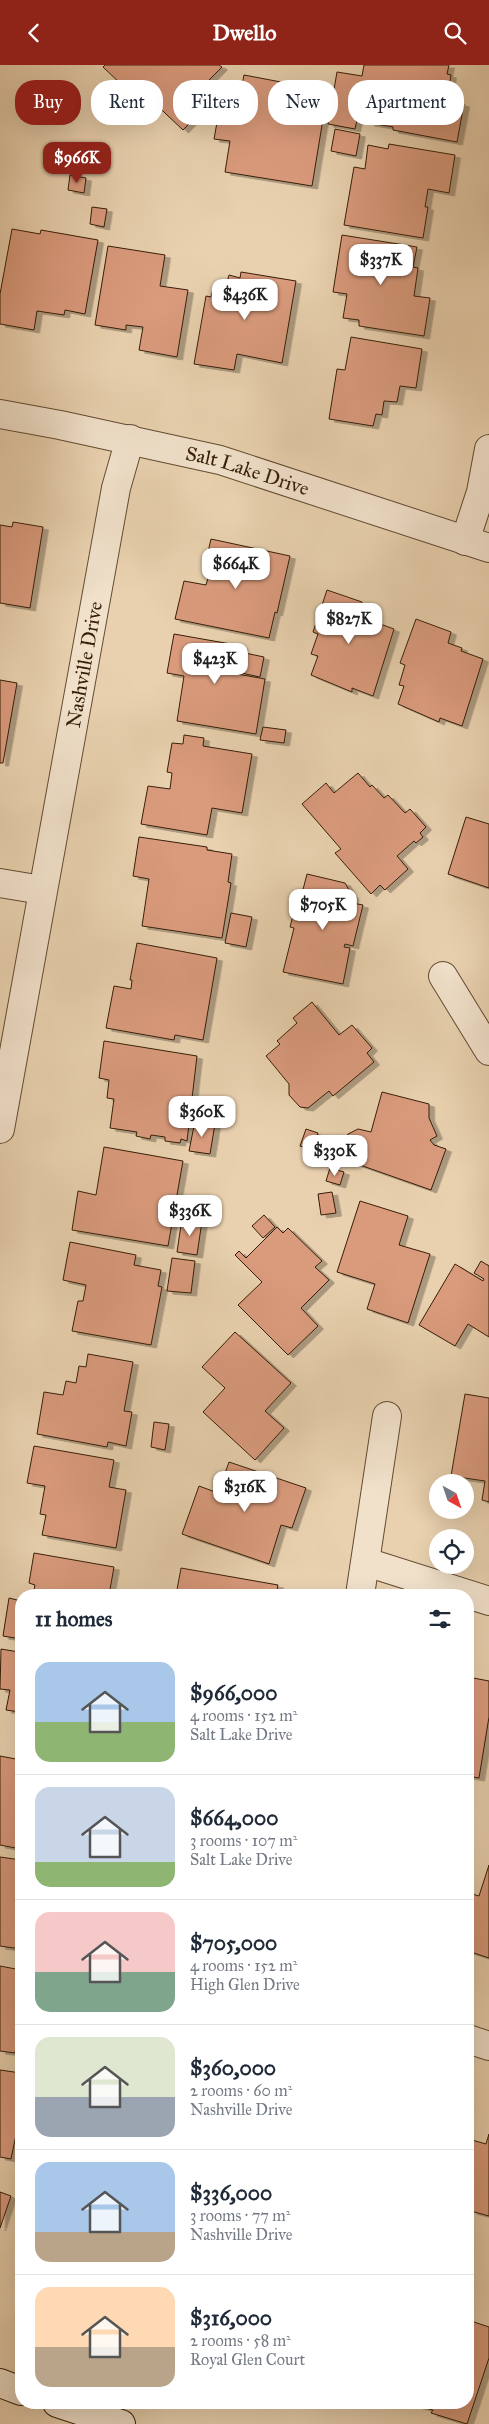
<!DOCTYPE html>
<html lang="en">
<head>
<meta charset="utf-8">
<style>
  :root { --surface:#fff; --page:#f6f6f7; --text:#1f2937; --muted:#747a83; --line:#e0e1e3; --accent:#8f2418 }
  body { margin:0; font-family:"IM FELL Great Primer",serif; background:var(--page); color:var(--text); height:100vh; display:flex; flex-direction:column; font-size:19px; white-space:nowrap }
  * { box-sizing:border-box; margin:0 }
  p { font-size:16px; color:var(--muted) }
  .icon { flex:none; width:28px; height:28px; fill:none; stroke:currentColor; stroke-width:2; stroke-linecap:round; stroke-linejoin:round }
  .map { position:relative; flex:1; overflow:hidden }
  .side { position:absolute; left:15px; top:1524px; width:459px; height:820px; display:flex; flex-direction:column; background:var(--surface); border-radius:20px; box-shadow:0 5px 20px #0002 }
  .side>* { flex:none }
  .hud { position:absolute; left:15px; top:15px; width:460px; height:45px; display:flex; gap:10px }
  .needle { width:32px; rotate:140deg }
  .buttons { position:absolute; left:429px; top:1409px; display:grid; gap:10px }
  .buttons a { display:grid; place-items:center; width:45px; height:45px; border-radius:50%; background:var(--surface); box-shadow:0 5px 20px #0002; font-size:25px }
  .price { position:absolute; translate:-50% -42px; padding:0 11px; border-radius:10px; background:#fff; color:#222; font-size:16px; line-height:32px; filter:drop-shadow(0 1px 2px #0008) }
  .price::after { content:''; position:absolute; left:50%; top:30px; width:15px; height:11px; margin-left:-8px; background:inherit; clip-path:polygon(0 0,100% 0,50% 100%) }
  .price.active { background:var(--accent); color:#fff }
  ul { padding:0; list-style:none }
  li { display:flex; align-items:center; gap:15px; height:125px; padding:0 20px }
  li+li { border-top:1px solid var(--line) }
  li span { display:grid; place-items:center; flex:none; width:140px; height:100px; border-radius:15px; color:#555 }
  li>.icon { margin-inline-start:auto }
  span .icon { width:60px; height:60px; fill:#fffc; stroke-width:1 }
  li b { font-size:21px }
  h2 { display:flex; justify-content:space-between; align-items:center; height:60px; padding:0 20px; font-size:21px }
  .pill { padding:0 18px; border-radius:20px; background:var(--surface); box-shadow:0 5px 20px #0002; font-size:18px; line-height:45px }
  .pill.active { background:var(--accent); color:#fff }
  header { display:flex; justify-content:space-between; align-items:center; height:65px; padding:0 20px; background:var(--accent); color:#fff; font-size:22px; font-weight:700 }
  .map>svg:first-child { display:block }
</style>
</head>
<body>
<header><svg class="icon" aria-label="back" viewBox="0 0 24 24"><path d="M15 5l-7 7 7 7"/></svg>Dwello<svg class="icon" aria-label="search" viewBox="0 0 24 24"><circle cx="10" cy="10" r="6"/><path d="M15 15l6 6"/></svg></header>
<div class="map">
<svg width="489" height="2359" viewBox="0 0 489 2359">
  <defs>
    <filter id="shadow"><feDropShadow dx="5.5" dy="3" stdDeviation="0" flood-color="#0004"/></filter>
  </defs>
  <rect width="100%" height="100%" fill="#e9d1af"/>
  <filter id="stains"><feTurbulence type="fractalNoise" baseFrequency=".004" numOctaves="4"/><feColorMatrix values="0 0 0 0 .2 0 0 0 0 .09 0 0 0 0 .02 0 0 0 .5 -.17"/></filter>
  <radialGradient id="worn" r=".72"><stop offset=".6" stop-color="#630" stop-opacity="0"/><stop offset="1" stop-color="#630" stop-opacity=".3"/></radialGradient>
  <g fill="#da9b7d" stroke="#361e07" filter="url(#shadow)">
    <polygon points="105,0 219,0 222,2 197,27 209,38 183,65 147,31 141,38 103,2"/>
    <polygon points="364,0 449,0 447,9 451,10 447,36 464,39 457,77 393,65 393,62 369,58 373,35 365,33 366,28 363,28 355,64 328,59 337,7 362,11"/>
    <polygon points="244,10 281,17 278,38 294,41 295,36 325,42 312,121 225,107 230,76 214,74 220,41 226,41 227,33 239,35"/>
    <polygon points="335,64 360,69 356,91 331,86"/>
    <polygon points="389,79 455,90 449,128 428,124 425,142 428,142 423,173 344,160 354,102 365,104 368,80 388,84"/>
    <polygon points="70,110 86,113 84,128 68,125"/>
    <polygon points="92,142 107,144 104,162 90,159"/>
    <polygon points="12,164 40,169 41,165 98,175 85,249 65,245 64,250 37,246 34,265 0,259 0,229"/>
    <polygon points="342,170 417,182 413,202 418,203 414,231 430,233 424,271 359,261 359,255 343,253 347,229 333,227"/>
    <polygon points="108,181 165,190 160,221 188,225 177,292 139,285 143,262 126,260 126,265 95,260"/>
    <polygon points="241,207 296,216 282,298 237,289 234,305 194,299 206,231 211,232 214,219 220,215 227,217 229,210 240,213"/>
    <polygon points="351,272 422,284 416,323 400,321 397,337 384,336 382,350 376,349 373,361 329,354 337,304 345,305"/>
    <polygon points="13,457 43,462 30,543 0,538 0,460 12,462"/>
    <polygon points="211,474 290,491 277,548 275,547 269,573 175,554 184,516 206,520 210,506 204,504"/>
    <polygon points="327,525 362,537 359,546 371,550 369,555 394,564 373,631 352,623 352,627 311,610 318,591 311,589 318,569 313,567"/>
    <polygon points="416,554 451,567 448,578 462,583 461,586 483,594 462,661 440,653 439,657 398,639 404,621 399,620 405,600 400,598"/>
    <polygon points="174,569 242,581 237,609 265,614 256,669 177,656 184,611 167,608"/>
    <polygon points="245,588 264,592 260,612 241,608"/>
    <polygon points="0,615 17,618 3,698 0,698"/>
    <polygon points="263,662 286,665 284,678 260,675"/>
    <polygon points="184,670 204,673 203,681 252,689 242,748 212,743 207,770 141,759 148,721 170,724 172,708 167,707 172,678 183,679"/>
    <polygon points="358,708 370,722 372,720 384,733 388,730 405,748 410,744 426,762 420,768 423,772 416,778 414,776 397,791 408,804 385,825 380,820 371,829 335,788 341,784 302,739 326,718 334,728"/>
    <polygon points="466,752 489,759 489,823 448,809"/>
    <polygon points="139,772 207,782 207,785 232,789 228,817 231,818 222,873 142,861 149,814 133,811"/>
    <polygon points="307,809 345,818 353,832 352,838 363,840 353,881 345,879 344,882 350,883 343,919 283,907 294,863 290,862 295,843 298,844"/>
    <polygon points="231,848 252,852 246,882 225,878"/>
    <polygon points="137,878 217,893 203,975 175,970 174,975 106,963 114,921 131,924 132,915 130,915"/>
    <polygon points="312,937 339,970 352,960 372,983 367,988 374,997 333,1031 329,1026 308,1043 300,1042 289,1030 289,1019 266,991 280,979 277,976 297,958 293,953"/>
    <polygon points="104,976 197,991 187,1076 181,1074 180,1078 165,1076 165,1072 151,1070 150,1074 136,1071 137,1067 110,1063 114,1034 107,1033 109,1015 99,1013"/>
    <polygon points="382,1027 429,1039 429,1053 437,1071 430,1075 434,1080 446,1084 431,1125 340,1093 348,1069 358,1064 371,1067"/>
    <polygon points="195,1056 215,1059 210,1089 189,1086"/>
    <polygon points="306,1064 318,1068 312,1085 300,1081"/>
    <polygon points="104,1082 183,1096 168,1181 72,1165 78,1126 96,1130"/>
    <polygon points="330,1103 344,1107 340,1120 326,1116"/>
    <polygon points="332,1127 336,1148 321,1150 318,1129"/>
    <polygon points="360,1136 408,1151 399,1180 430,1189 408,1258 367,1244 375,1219 337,1207"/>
    <polygon points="264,1150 275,1162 263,1173 252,1161"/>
    <polygon points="182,1153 202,1156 197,1190 177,1187"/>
    <polygon points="277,1162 283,1168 288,1163 322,1196 315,1202 329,1215 301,1243 318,1261 288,1290 238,1240 262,1217 235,1190 239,1186 246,1193"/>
    <polygon points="70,1177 136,1190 134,1200 161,1205 158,1221 162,1222 151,1280 72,1266 78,1236 83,1236 86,1220 63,1215"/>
    <polygon points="172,1193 195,1196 191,1228 167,1226"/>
    <polygon points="481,1196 489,1201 489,1272 468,1259 455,1281 419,1260 455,1199 483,1216 484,1214 474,1208"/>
    <polygon points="235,1267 291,1318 265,1346 284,1363 255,1395 203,1347 225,1323 202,1302"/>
    <polygon points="88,1289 133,1297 124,1346 132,1347 126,1381 108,1377 107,1382 37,1369 44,1327 63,1330 66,1316 76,1318 79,1301 86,1302"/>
    <polygon points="465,1329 489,1333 489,1437 482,1435 485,1416 451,1411"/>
    <polygon points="154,1357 169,1359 165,1385 151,1382"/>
    <polygon points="34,1381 114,1395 109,1422 126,1425 116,1483 42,1470 46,1450 40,1449 45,1421 27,1418"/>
    <polygon points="229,1397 306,1423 292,1463 281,1460 269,1499 182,1469 199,1421 218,1428"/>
    <polygon points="34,1488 114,1502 109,1530 33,1530 35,1520 29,1518"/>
    <polygon points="181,1503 278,1520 276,1530 176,1530"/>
    <polygon points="9,1533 21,1536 21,1574 3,1571"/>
    <polygon points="1,1584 19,1587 18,1589 21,1590 21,1662 17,1661 20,1647 6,1645 10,1625 0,1624"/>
    <polygon points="468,1612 489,1616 489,1652 479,1713 468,1711"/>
    <polygon points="0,1691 21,1695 21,1784 0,1780"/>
    <polygon points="0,1792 21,1795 21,1884 0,1881"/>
    <polygon points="489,1800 489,1893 468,1886 468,1861 472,1847 468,1845 468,1842 472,1829 479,1831"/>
    <polygon points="0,1901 21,1905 21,1950 15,1988 0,1986"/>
    <polygon points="0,2005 21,2008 21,2046 11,2094 0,2092"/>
    <polygon points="489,2069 489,2151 471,2146 472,2140 468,2139 468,2085 469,2085 472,2075 486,2079"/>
    <polygon points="0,2127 11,2131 0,2163"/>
    <polygon points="468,2255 489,2262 489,2293 467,2359 431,2348 433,2345 407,2338 468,2338"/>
  </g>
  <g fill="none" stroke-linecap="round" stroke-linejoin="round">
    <defs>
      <g id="minor">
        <path id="s1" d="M0,349L60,360L220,395L489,483"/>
        <polyline points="465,476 481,427 489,384"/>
        <polyline points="0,818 42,825"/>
        <polyline points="443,911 489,986"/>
        <path id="s2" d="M0,1064L116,423L130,374"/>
        <polyline points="366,1497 489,1536"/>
        <polyline points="360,1530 387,1351"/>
        <polyline points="468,1974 489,1981"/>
      </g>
      <g id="secondary">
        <polyline points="0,2318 21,2326"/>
        <polyline points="57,2338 121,2359"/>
      </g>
    </defs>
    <use href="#minor" stroke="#634b31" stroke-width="30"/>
    <use href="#secondary" stroke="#361e07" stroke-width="30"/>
    <use href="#minor" stroke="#f1e1cb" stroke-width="28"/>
    <use href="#secondary" stroke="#f1e1cb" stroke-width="28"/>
  </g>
  <g text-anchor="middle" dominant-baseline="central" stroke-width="4" stroke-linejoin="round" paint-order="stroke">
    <g font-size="20" fill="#361e07" stroke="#f1e1cb">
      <text stroke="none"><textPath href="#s1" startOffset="254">Salt Lake Drive</textPath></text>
      <text stroke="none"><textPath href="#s2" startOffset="472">Nashville Drive</textPath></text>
    </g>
  </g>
  <rect width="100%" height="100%" filter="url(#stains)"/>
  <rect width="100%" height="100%" fill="url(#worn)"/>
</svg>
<div class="buttons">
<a><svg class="needle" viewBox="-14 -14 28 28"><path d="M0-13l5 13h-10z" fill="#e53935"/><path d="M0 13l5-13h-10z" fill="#747a83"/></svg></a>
<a><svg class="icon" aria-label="locate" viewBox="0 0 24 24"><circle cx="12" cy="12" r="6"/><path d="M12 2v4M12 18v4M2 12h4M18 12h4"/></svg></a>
</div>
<b class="price active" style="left:77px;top:119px">$966K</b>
<b class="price" style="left:381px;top:221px">$337K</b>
<b class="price" style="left:245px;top:256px">$436K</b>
<b class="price" style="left:236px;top:525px">$664K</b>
<b class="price" style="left:349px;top:580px">$827K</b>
<b class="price" style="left:215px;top:620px">$423K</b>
<b class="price" style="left:323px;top:866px">$705K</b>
<b class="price" style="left:202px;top:1073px">$360K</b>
<b class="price" style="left:335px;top:1112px">$330K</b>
<b class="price" style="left:190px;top:1172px">$336K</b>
<b class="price" style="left:245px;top:1448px">$316K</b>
<div class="hud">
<a class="pill active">Buy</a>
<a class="pill">Rent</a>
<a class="pill">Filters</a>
<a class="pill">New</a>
<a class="pill">Apartment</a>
</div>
<section class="side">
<h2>11 homes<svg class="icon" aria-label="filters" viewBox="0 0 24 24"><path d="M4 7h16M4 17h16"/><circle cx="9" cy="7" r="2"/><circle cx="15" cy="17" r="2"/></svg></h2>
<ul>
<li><span style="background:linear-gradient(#a9c7e8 60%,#8fb573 0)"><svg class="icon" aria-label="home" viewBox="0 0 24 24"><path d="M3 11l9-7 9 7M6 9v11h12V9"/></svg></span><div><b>$966,000</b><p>4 rooms · 152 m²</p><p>Salt Lake Drive</p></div></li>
<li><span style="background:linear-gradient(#c9d6e8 75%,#8fb573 0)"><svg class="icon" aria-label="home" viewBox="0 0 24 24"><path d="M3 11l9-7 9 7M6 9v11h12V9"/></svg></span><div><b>$664,000</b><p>3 rooms · 107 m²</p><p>Salt Lake Drive</p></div></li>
<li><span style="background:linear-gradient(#f6c9c9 60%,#7fa58c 0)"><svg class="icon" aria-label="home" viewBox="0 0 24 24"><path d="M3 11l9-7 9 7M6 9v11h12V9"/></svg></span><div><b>$705,000</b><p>4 rooms · 152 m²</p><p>High Glen Drive</p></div></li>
<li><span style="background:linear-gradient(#dfe7d0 60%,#9aa5b1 0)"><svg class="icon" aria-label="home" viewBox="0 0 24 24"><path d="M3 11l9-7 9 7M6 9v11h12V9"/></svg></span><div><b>$360,000</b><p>2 rooms · 60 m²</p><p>Nashville Drive</p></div></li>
<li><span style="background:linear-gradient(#a9c7e8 70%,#b9a48a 0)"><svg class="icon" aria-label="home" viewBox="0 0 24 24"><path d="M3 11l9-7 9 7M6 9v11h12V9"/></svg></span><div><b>$336,000</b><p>3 rooms · 77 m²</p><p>Nashville Drive</p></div></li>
<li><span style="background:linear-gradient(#ffd9b3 60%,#b9a48a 0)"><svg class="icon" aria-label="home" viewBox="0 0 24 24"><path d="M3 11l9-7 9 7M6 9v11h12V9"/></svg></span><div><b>$316,000</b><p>2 rooms · 58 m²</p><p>Royal Glen Court</p></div></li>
</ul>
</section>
</div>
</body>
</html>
